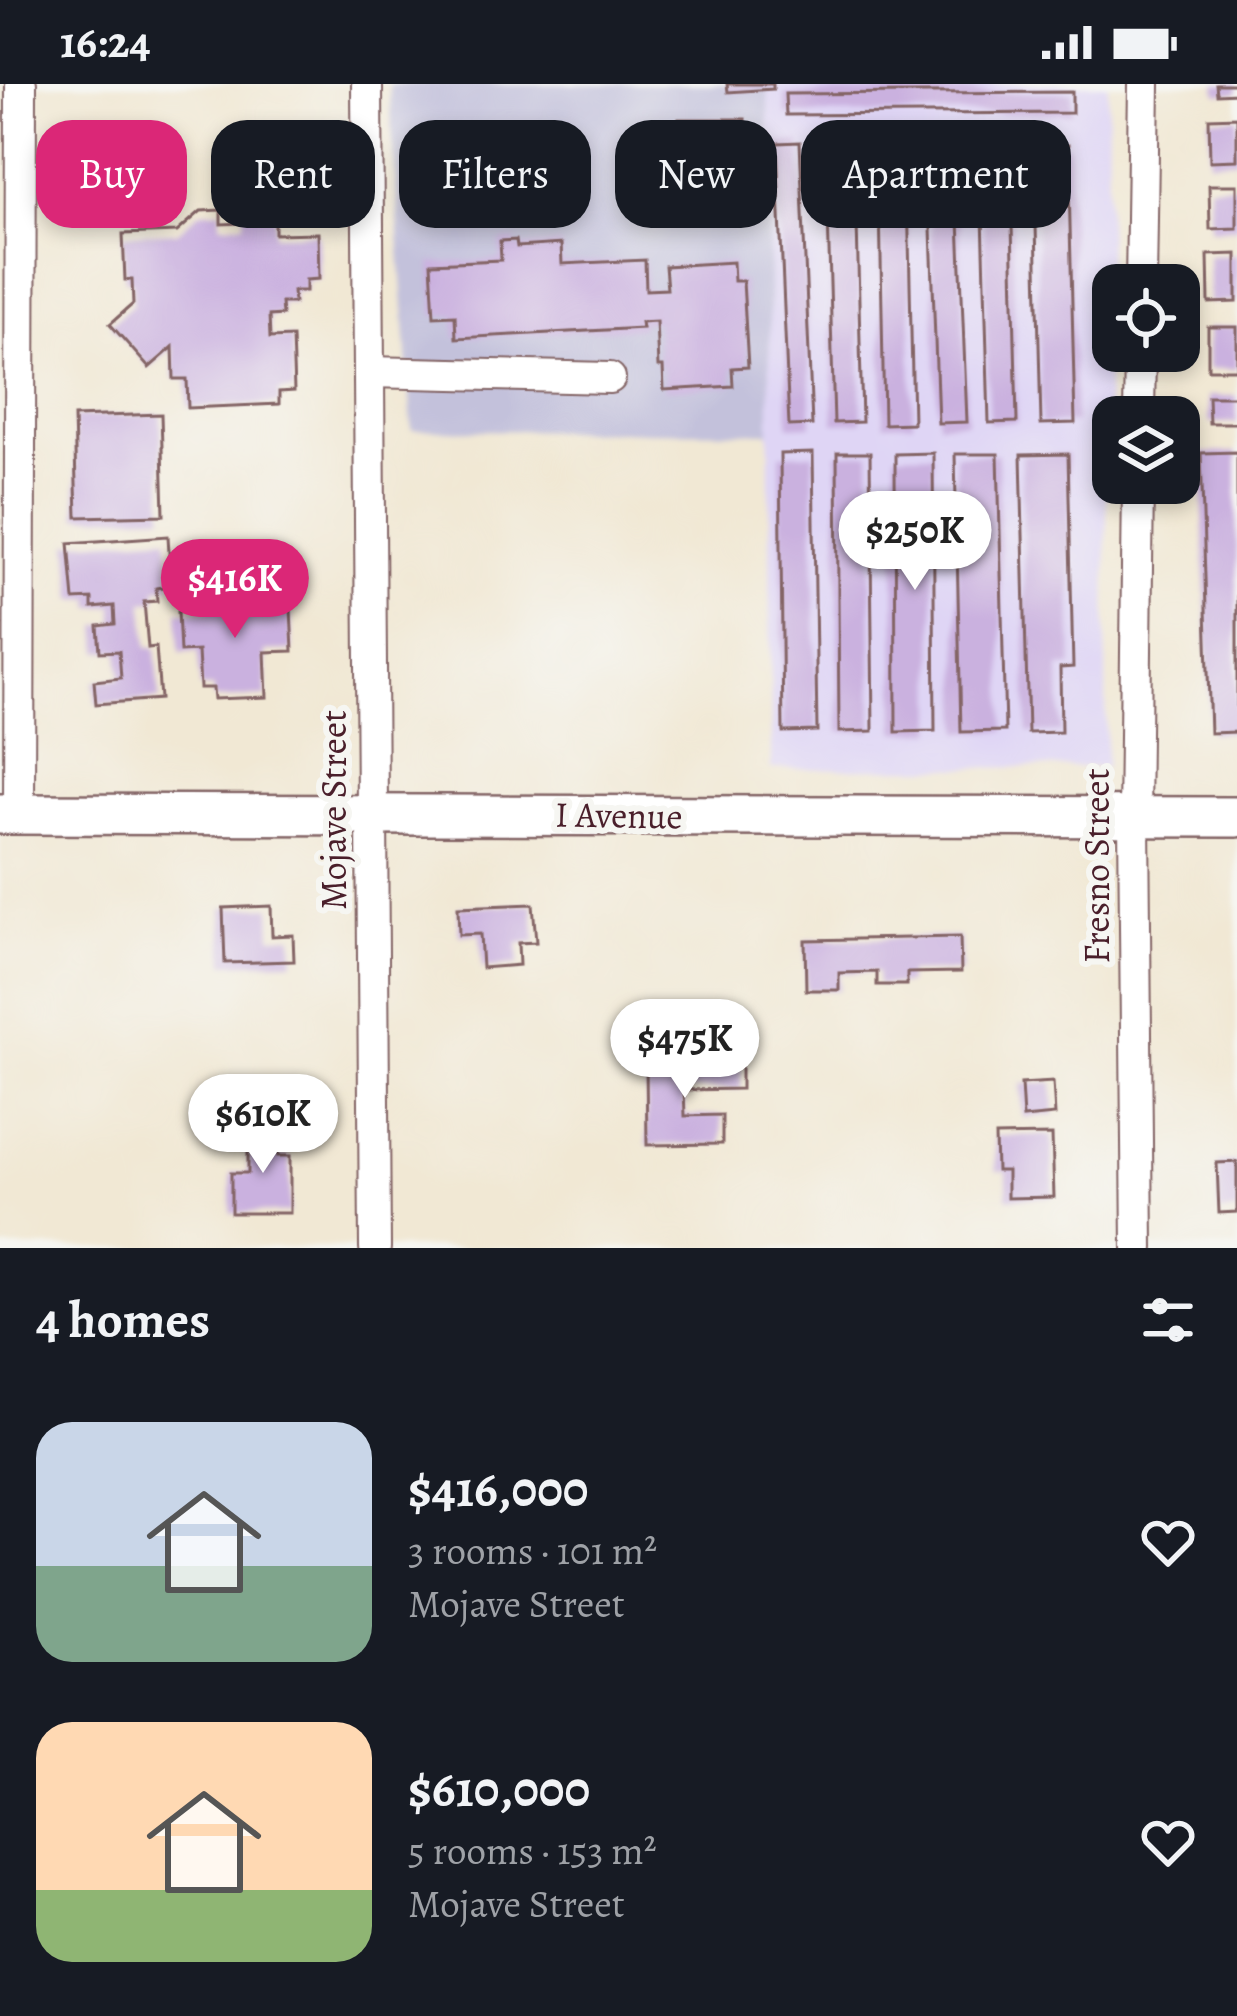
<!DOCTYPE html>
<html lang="en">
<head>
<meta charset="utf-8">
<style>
  :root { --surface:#171b24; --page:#20242c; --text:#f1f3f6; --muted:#9ea1a6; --accent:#db2777 }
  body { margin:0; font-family:Alegreya,serif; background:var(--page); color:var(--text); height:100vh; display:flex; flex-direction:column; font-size:45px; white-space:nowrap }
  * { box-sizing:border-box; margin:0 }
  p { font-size:39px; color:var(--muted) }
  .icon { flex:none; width:66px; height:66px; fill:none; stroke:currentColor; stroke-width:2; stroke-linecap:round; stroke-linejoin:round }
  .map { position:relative; height:1164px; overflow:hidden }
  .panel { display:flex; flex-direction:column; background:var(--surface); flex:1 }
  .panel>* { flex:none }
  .top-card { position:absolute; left:36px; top:36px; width:1167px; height:108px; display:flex; gap:24px }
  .buttons { position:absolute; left:1092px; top:180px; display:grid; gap:24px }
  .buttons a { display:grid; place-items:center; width:108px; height:108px; border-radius:24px; background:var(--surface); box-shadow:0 6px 18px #0003; font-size:60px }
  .price { position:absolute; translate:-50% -102px; padding:0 27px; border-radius:42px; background:#fff; color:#222; font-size:39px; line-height:78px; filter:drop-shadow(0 3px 6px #0008) }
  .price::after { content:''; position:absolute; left:50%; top:72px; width:36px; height:27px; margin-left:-18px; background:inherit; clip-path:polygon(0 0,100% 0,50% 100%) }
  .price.active { background:var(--accent); color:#fff }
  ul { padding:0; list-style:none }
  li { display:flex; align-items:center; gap:36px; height:300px; padding:0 36px }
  li span { display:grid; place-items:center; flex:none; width:336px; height:240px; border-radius:36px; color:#555 }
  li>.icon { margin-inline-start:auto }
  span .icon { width:144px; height:144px; fill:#fffc; stroke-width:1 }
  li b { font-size:51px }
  h2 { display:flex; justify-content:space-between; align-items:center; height:144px; padding:0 36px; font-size:51px }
  .tag { padding:0 42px; border-radius:36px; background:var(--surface); box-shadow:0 6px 18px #0003; font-size:42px; line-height:108px }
  .tag.active { background:var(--accent); color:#fff }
  .status { display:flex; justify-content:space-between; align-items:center; height:84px; padding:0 60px; background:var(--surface); direction:ltr }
  .status svg { height:33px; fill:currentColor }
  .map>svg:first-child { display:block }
</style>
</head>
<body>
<div class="status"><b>16:24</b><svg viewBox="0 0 49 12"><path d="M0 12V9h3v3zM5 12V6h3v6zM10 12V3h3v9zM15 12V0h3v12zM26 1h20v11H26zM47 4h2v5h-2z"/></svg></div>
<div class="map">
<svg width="1237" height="1164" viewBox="0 0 1237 1164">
  <rect width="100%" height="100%" fill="#f6f6f2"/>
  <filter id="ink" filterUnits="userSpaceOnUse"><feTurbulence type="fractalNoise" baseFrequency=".00833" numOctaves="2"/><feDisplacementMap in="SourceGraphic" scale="24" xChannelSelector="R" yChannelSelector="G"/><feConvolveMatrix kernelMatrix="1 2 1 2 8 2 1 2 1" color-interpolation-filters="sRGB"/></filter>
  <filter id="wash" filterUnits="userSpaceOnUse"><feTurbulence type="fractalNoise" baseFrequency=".004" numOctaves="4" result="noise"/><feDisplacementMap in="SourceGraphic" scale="48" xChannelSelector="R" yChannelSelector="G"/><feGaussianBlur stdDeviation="2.7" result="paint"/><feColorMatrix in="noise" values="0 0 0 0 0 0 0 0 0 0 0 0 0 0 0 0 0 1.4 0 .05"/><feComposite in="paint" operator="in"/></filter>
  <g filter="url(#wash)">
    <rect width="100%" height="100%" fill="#f1e8d4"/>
    <polygon fill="#dfd5f5" points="768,0 1108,0 1106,683 771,685"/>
    <polygon fill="#c3c1db" points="389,0 768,0 770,348 412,346"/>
    <g id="blocks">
      <g fill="#cab1df">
        <polygon points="727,0 773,0 773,5 728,8"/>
        <polygon points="1216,0 1237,0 1237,9 1217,10"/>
        <polygon points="1072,8 1072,29 786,31 785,10"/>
        <polygon points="1237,33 1237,76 1210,77 1209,34"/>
        <rect x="679" y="35" width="66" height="66"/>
        <polygon points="800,58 812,341 789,342 777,59"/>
        <polygon points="855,59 862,338 834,339 826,60"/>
        <polygon points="956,60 967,338 938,339 928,61"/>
        <polygon points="879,61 907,61 913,339 884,340"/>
        <polygon points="1010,61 1017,338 989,339 981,62"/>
        <polygon points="1034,61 1068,61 1075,339 1041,340"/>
        <polygon points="1209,101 1237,101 1237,144 1210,145"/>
        <polygon points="221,126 221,140 244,139 244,128 275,126 275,150 318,149 319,195 306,196 306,207 293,207 294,219 281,219 282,231 269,232 270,254 292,253 294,307 279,308 279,320 188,324 187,295 174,295 173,263 149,284 110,240 133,220 132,196 125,196 123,150 177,148 201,127"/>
        <polygon points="516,156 517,163 561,160 562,180 645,176 646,206 667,205 665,182 733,178 734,197 743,197 748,283 732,284 733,302 664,306 663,283 658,283 656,237 641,238 642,244 456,254 455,231 434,232 431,179 501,176 500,157"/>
        <polygon points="1237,170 1237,218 1209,219 1208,171"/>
        <rect x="1208" y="243" width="29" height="42"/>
        <polygon points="1208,312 1237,312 1237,339 1209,339"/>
        <polygon points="161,330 164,431 77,433 74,333"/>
        <polygon points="1237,368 1237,648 1210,649 1201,369"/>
        <polygon points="813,369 817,647 783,648 780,370"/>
        <polygon points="837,369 870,369 873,647 839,648"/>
        <polygon points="933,369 935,647 896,648 895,370"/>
        <polygon points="955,370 998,370 1005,647 961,648"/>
        <polygon points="1068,370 1073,583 1060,584 1061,648 1028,649 1021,371"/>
        <polygon points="168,452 171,502 156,504 157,517 144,518 148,564 156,563 160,615 96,620 94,597 121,594 119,567 100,568 98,542 115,540 114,522 92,524 92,515 74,516 69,459"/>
        <polygon points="256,501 257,526 291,525 293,567 265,568 267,613 214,615 213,604 200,604 198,567 180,568 178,527 211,526 210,503"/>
        <polygon points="533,820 536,858 518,859 519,881 482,884 480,850 459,851 458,823"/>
        <polygon points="271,822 272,852 293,851 294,877 225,879 223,824"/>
        <polygon points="960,853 961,888 907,889 907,901 877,901 877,888 839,889 839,906 806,906 805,856"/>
        <polygon points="741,978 741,1005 684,1006 685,1032 722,1031 722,1060 647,1061 646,979"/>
        <polygon points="1053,998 1055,1031 1023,1034 1021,1000"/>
        <polygon points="248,1041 278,1041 278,1072 290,1072 290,1129 231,1129 231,1089 248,1089"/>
        <polygon points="1052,1051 1054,1113 1007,1114 1007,1087 996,1087 995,1052"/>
        <polygon points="1237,1078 1237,1128 1219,1129 1217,1079"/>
      </g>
    </g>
  </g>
  <g filter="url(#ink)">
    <use href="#blocks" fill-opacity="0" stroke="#846566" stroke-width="3"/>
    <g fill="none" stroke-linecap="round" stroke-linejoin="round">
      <defs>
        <g id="minor">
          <polyline points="367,0 375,1164"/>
          <polyline points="1141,201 1144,0"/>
          <polyline points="369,288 610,294"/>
          <polyline points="1139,333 1140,267"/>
          <polyline points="19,731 21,0"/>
          <polyline points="1138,1164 1134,736 1138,399"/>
        </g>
        <polyline id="major" points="0,730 1237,733"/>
      </defs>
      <use href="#minor" stroke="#846566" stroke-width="34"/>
      <use href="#major" stroke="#846566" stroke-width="44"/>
      <use href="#minor" stroke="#fff" stroke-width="30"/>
      <use href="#major" stroke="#fff" stroke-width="39"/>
    </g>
  </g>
  <g text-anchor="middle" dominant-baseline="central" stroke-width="12" stroke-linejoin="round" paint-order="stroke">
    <g font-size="36" fill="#4a1f2b" stroke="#f6f6f2">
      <text transform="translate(333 726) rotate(-90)">Mojave Street</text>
      <text transform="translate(619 731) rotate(1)">I Avenue</text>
      <text transform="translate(1096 782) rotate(-90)">Fresno Street</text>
    </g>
  </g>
</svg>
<div class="buttons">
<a><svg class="icon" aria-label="locate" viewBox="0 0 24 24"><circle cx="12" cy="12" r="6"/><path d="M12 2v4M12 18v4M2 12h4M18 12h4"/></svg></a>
<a><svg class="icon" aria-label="layers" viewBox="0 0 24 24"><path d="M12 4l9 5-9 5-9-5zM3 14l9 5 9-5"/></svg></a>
</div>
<b class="price" style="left:915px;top:509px">$250K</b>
<b class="price active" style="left:235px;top:557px">$416K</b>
<b class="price" style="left:685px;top:1017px">$475K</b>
<b class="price" style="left:263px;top:1092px">$610K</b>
<div class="top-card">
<a class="tag active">Buy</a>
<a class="tag">Rent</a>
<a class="tag">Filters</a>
<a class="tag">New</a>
<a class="tag">Apartment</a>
</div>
</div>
<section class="panel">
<h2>4 homes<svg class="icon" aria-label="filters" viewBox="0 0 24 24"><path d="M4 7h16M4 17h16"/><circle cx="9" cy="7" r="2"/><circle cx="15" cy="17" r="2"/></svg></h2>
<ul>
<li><span style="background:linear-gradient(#c9d6e8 60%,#7fa58c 0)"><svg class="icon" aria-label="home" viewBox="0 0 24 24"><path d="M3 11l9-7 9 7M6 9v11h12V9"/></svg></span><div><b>$416,000</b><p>3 rooms · 101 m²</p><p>Mojave Street</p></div><svg class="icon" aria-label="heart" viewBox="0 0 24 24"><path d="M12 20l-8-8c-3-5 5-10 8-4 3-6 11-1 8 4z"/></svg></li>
<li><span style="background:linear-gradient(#ffd9b3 70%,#8fb573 0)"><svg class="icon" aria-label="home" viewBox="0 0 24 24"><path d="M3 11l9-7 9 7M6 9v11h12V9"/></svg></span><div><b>$610,000</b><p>5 rooms · 153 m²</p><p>Mojave Street</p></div><svg class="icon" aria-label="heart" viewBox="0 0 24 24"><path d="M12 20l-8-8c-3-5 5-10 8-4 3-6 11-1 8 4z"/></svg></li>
</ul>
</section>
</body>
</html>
